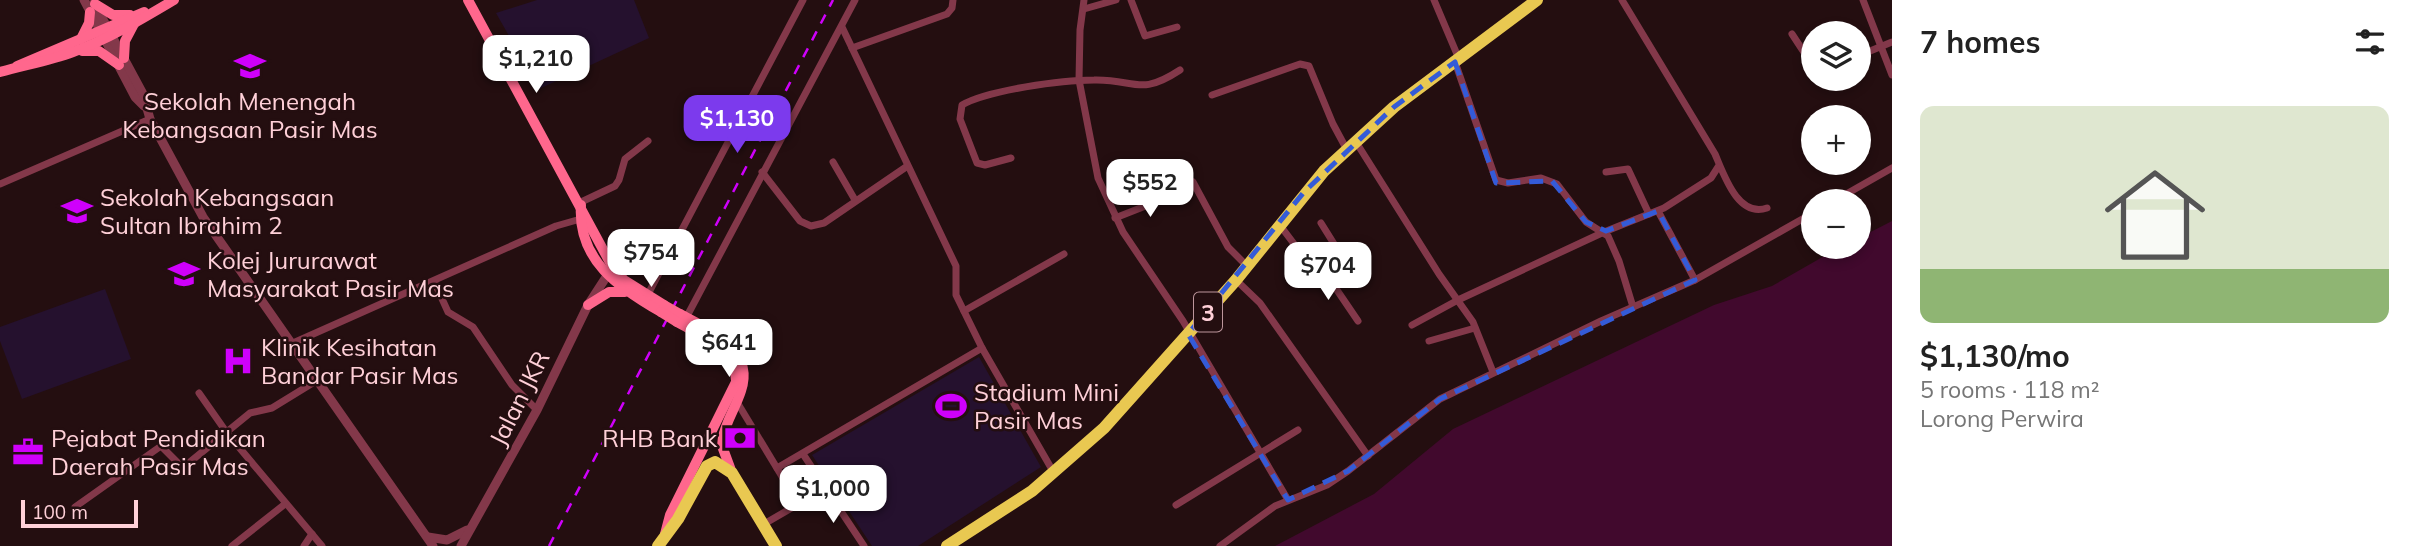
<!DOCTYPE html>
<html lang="en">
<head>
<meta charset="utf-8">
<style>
  :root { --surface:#fff; --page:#f2f2f2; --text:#222; --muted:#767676; --accent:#7c3aed }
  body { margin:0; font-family:Mulish,sans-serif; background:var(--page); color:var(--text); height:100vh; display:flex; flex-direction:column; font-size:26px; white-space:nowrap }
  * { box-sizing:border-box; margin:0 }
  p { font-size:23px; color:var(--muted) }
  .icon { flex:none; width:38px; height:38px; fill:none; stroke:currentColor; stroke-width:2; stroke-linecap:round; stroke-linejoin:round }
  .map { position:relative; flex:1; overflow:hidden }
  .side { display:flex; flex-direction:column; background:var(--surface); width:525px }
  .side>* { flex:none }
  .tools { position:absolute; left:1801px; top:21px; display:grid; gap:14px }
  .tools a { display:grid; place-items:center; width:70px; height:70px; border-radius:50%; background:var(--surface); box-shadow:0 4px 10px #0003; font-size:35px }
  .scale { position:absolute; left:21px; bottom:18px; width:117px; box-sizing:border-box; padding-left:7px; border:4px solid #ffd0d8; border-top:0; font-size:19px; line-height:24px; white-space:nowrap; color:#ffd0d8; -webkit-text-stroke:5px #240e10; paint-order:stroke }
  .price { position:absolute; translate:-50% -60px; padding:0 16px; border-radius:14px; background:#fff; color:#222; font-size:23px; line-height:46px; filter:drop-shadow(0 2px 4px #0008) }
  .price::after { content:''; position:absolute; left:50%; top:42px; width:21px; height:16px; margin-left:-10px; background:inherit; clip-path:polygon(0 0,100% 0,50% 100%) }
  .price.selected { background:var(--accent); color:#fff }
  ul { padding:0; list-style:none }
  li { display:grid; align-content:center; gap:14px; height:371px; padding:0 28px }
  li span { display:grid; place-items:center; height:217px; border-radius:14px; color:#555 }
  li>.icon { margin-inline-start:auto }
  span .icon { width:126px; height:126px; fill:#fffc; stroke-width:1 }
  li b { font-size:30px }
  h2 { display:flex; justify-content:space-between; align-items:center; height:84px; padding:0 28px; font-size:30px }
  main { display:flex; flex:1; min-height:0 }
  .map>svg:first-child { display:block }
</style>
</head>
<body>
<main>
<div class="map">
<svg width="1892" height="546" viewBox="0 0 1892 546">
  <rect width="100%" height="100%" fill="#240e10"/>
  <g fill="#25112e">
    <polygon points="537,0 634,0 649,38 539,89 496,13"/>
    <polygon points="105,289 131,359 22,399 0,341 0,327"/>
    <polygon points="979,357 1041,467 918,546 872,546 812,455"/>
  </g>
  <polygon fill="#41092d" points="1892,221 1892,546 1275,546 1374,494 1453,429 1714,305 1772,286 1840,247 1858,247 1859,238"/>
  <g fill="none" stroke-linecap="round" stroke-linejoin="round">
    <g stroke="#83384a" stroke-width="7">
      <polyline points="1084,0 1080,30 1079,80 1098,178 1123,232 1183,321 1288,500"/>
      <polyline points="1131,0 1145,36 1177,27"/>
      <polyline points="1434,0 1459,59"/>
      <path d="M1622,0L1715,154C1724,175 1738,218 1767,208"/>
      <polyline points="1863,0 1892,75"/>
      <polyline points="1084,9 1116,0"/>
      <polyline points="842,27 956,266 956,295 982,348 1054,473"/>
      <polyline points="1792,34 1813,66"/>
      <polyline points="852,48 947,14 952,8 953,0"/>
      <polyline points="1858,56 1892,42"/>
      <polyline points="1455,62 1496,180 1508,183 1541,178 1557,184 1586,222 1608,236 1619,261 1633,307"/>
      <polyline points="1212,95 1300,64 1309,66 1333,124 1347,150"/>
      <polyline points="1356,142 1439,274 1473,322 1493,372"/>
      <path d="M1011,158L985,165L977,163L960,119L962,105C988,90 1062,80 1094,80C1136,79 1139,97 1180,70"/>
      <polyline points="833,162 855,200"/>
      <polyline points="762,172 800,221 811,226 824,223 906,167"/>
      <polyline points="1606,172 1628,169 1649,214"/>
      <polyline points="1193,182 1228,247 1247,266"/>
      <polyline points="0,184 150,119"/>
      <polyline points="1834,201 1892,168"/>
      <polyline points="579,203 615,186 619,180 625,159 648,141"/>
      <polyline points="1658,211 1695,280"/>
      <polyline points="1115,218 1176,194"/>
      <polyline points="1279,224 1310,265 1318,268 1341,255 1321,223"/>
      <polyline points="1322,268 1358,321"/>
      <polyline points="1236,280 1260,303 1368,456"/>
      <polyline points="434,281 448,312 473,327 512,385 537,410"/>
      <polyline points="647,296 803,0"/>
      <polyline points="964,311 1064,254"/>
      <polyline points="686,318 855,0"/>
      <polyline points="1412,325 1458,300 1604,232 1664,208 1711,178 1718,167"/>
      <polyline points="1429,341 1475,328"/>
      <polyline points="293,343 556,226 584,218"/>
      <polyline points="199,393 227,433 322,546"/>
      <polyline points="737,402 798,503"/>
      <polyline points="803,454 864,546"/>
      <polyline points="777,468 982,348"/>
      <polyline points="1176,505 1298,430"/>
      <polyline points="75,507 161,446 180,465 185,466 250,413 272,408 316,381"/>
      <polyline points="764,524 826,488"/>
      <polyline points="232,546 285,504"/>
      <polyline points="304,546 312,534"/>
      <polyline points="1220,546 1275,506 1327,485 1348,471 1440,399 1601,321 1695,280 1813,213"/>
    </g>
    <g stroke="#83384a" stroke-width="9">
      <polyline points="84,0 135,97 144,106"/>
      <polyline points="94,3 143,94 150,119 203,217 433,546"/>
      <polyline points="428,537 447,540 467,530"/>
      <polyline points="461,546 537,410 588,305 612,268"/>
    </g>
    <g stroke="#ff678d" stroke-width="10">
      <polyline points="468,0 613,268 624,280 664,305"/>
      <polyline points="95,4 113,15 130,15"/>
      <polyline points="81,39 89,23 90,12"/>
      <polyline points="82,51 99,51 119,65"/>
      <polyline points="124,58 125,41 134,24"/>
      <polyline points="17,66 144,12"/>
      <path d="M0,72C24,65 49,61 73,52C109,39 142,19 174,0"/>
      <path d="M581,205C577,260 619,288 661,312"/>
      <polyline points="588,305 609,292 625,292"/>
      <path d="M680,314C711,331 755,349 741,391C736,407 726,421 723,437L722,446L732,473"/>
      <path d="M665,534L670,515L736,382C737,349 701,336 677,322"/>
    </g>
    <g stroke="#e9c851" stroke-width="12">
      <polyline points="658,546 678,519 707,466 715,462 732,473 776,546"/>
      <polyline points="947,546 1032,491 1104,428 1236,280 1324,171 1394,107 1537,0"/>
    </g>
    <polyline stroke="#cf00fb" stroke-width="2.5" stroke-dasharray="10 9" stroke-linecap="butt" points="549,546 833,0"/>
    <g stroke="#ff678d" stroke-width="10">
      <polyline points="664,305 680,314"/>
      <polyline points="661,312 677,322"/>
    </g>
  </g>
  <path fill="none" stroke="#345bd8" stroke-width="5" stroke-dasharray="14 9" stroke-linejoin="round" d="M1455,62L1496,183L1552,181L1586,222L1606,231L1658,211L1695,280L1440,399L1348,471L1288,500L1188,334L1304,192L1394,107Z"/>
  <defs>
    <symbol id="school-bare" viewBox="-9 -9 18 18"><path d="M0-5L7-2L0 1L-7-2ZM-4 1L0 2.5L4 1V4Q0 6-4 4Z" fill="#cf00fb" stroke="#240e10" stroke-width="2.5" paint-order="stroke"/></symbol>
    <symbol id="university-bare" viewBox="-9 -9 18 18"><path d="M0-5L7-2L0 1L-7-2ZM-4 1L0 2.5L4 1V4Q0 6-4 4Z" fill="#cf00fb" stroke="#240e10" stroke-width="2.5" paint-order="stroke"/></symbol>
    <symbol id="hospital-bare" viewBox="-9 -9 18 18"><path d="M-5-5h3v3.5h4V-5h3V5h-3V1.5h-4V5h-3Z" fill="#cf00fb" stroke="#240e10" stroke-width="2.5" paint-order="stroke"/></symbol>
    <symbol id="stadium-bare" viewBox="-9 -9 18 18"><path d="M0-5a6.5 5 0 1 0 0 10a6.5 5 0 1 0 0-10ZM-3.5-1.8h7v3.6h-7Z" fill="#cf00fb" stroke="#240e10" stroke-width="2.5" paint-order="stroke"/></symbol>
    <symbol id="bank-bare" viewBox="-9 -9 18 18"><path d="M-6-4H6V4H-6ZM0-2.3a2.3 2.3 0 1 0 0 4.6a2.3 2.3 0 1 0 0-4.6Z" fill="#cf00fb" stroke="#240e10" stroke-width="2.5" paint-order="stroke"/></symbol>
    <symbol id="office-bare" viewBox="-9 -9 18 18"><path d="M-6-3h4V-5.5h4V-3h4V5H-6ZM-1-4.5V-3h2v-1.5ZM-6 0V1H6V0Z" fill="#cf00fb" stroke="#240e10" stroke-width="2.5" paint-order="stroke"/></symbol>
  </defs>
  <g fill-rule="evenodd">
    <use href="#school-bare" x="228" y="44" width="44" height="44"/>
    <use href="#school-bare" x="55" y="189" width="44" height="44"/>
    <use href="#university-bare" x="162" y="252" width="44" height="44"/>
    <use href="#hospital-bare" x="216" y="339" width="44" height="44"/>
    <use href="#stadium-bare" x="929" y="384" width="44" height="44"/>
    <use href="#bank-bare" x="718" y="416" width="44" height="44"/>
    <use href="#office-bare" x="6" y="430" width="44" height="44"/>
  </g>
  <g text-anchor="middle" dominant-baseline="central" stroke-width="5" stroke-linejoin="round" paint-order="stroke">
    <rect fill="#240e10" stroke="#bd969c" stroke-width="2" x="1194" y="292.5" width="28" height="39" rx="5"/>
    <g font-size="23" font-weight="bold" fill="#ffd0d8">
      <text x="1208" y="312">3</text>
    </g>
    <g font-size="24" fill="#ffd0d8" stroke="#240e10" text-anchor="start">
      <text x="250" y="101" text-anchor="middle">Sekolah Menengah<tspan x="250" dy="28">Kebangsaan Pasir Mas</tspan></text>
      <text x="100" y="197">Sekolah Kebangsaan<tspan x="100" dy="28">Sultan Ibrahim 2</tspan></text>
      <text x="207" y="260">Kolej Jururawat<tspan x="207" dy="28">Masyarakat Pasir Mas</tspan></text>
      <text x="261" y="347">Klinik Kesihatan<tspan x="261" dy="28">Bandar Pasir Mas</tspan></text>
      <text x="974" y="392">Stadium Mini<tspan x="974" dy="28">Pasir Mas</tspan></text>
      <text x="51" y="438">Pejabat Pendidikan<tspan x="51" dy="28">Daerah Pasir Mas</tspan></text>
      <text x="717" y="438" text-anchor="end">RHB Bank</text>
    </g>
    <g font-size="24" fill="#ffd0d8" stroke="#240e10">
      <text transform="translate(519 398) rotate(-63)">Jalan JKR</text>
    </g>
  </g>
</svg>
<div class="tools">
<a><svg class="icon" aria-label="layers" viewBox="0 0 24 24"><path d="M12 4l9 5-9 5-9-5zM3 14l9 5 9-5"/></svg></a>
<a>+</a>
<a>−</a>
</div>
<div class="scale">100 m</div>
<b class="price" style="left:536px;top:95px">$1,210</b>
<b class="price selected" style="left:737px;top:155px">$1,130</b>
<b class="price" style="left:1150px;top:219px">$552</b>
<b class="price" style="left:651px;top:289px">$754</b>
<b class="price" style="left:1328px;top:302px">$704</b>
<b class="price" style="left:729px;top:379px">$641</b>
<b class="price" style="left:833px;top:525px">$1,000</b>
</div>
<section class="side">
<h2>7 homes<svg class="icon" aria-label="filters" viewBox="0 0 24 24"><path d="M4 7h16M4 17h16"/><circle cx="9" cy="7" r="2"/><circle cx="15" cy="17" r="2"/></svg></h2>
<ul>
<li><span style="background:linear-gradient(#dfe7d0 75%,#8fb573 0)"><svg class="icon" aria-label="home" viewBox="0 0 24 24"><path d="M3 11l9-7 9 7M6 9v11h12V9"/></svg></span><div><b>$1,130/mo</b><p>5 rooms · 118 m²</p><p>Lorong Perwira</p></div></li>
</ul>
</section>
</main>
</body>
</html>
